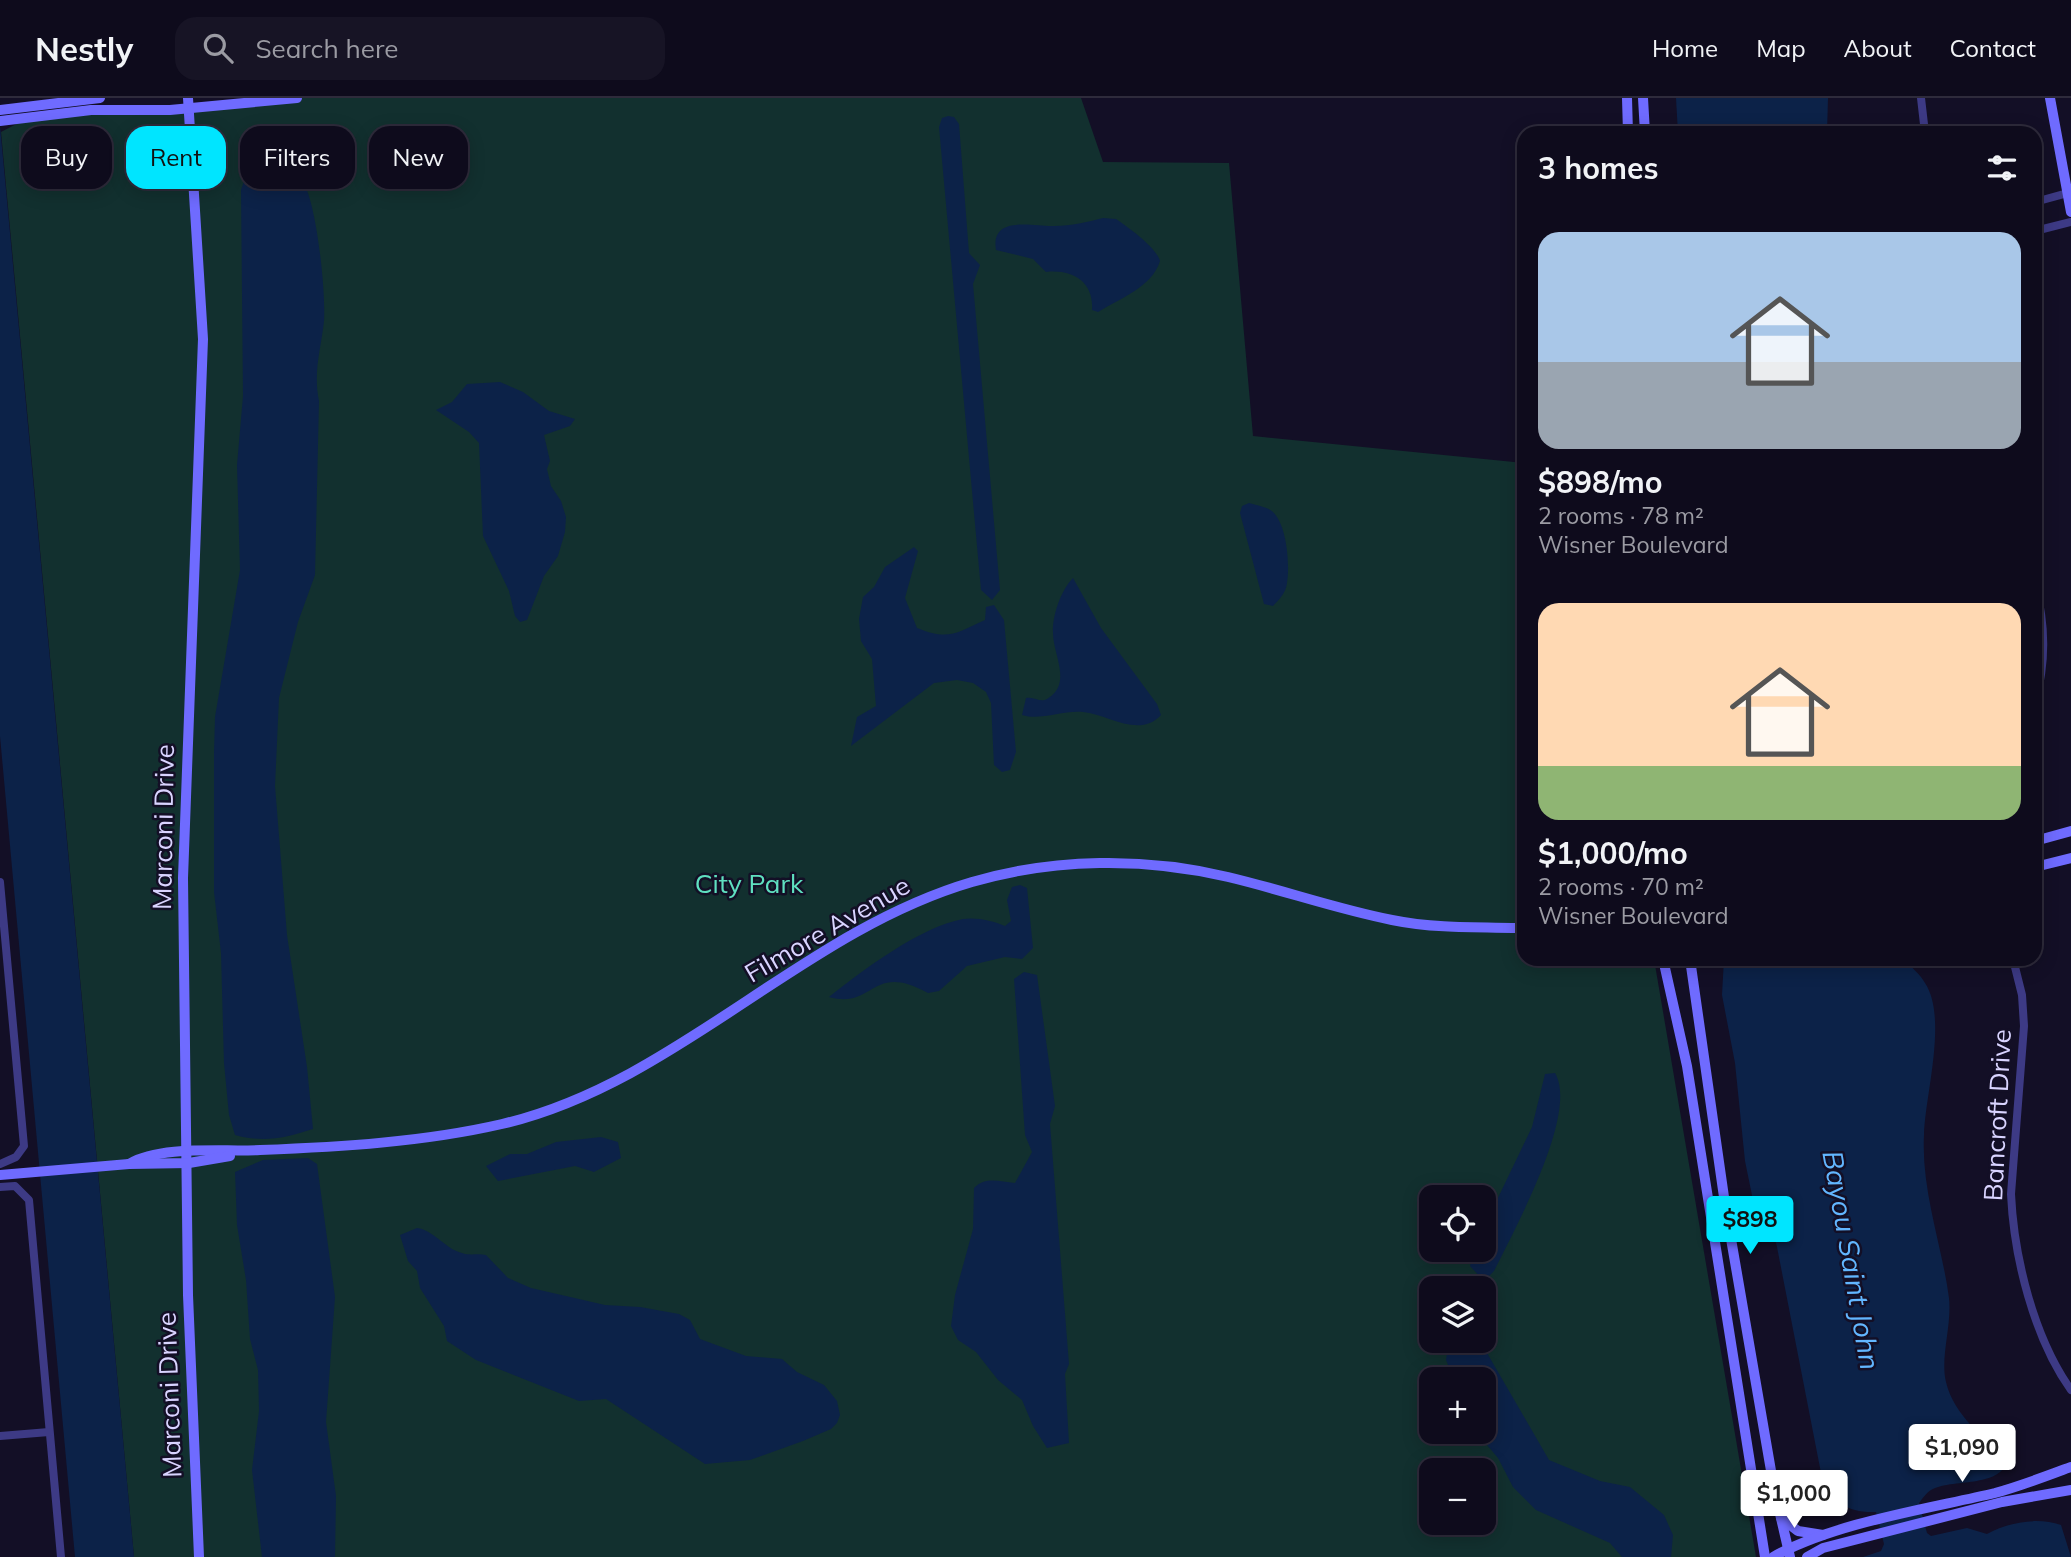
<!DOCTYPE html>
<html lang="en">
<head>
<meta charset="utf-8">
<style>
  :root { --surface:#0e0b1c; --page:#171425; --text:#f1f3f6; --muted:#9b9ba3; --line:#2e2b3b; --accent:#00e5ff }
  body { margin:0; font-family:Mulish,sans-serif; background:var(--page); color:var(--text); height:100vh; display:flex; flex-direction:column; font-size:26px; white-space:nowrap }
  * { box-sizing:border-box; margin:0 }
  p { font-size:23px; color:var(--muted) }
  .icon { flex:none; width:38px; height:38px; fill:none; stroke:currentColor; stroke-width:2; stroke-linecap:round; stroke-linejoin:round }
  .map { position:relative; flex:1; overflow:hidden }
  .side { position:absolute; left:1517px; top:28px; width:525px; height:840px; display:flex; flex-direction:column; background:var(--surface); border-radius:21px; box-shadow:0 4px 18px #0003,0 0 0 2px var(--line) }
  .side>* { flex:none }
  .hud { position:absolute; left:21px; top:28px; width:665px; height:63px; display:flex; gap:14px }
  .controls { position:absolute; left:1419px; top:1087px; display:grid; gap:14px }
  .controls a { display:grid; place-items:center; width:77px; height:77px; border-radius:14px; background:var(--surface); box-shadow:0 4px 18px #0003,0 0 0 2px var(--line); font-size:35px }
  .price { position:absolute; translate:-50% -60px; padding:0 16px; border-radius:7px; background:#fff; color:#222; font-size:23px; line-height:46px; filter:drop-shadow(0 2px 4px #0008) }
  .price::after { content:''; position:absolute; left:50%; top:42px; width:21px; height:16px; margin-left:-10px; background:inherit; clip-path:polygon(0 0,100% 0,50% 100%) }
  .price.selected { background:var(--accent); color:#111 }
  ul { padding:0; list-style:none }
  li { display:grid; align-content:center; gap:14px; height:371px; padding:0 21px }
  li span { display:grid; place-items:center; height:217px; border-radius:21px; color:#555 }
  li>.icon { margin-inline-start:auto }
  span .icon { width:126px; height:126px; fill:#fffc; stroke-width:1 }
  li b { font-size:30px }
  h2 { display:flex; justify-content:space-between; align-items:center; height:84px; padding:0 21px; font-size:30px }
  .tag { padding:0 24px; border-radius:21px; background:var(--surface); box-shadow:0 4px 18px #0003,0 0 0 2px var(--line); font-size:24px; line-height:63px }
  .tag.selected { background:var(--accent); color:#111 }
  header { display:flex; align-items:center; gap:42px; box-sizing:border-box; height:98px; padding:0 35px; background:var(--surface); border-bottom:2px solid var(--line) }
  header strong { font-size:33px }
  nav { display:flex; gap:38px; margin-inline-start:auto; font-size:24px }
  .search { width:490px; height:63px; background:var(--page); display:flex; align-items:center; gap:18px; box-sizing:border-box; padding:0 24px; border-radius:21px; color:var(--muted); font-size:26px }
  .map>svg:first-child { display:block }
</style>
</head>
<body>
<header>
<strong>Nestly</strong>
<div class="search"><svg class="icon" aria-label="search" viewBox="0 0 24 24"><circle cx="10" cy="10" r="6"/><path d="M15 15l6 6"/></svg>Search here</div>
<nav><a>Home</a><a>Map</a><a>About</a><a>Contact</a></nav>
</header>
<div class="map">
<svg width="2071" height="1459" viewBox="0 0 2071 1459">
  <rect width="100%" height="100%" fill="#130f26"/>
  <path fill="#12302f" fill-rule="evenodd" d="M297,0H1081L1103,64L1229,65L1253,338L1524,365V861H1654L1756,1459H134L1,34L28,20ZM1432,1099H1484V1152H1432ZM1432,1190H1484V1242H1432ZM1432,1281H1484V1334H1432ZM1432,1372H1484V1424H1432Z"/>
  <g fill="#0c2248">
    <polygon points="1676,0 1828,0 1827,35 1678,35"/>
    <polygon points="948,18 954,19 959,26 969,155 980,167 973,186 1000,492 992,502 981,492 939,29 942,20"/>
    <polygon points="0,28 134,1459 75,1459 0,638"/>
    <path d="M270,57C284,62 295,72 303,84C317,106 326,196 324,223C321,251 313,274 319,303L315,477L298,524L279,600L275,688L287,837L307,969L313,1031C285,1040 264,1045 235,1037L229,1017L224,965L221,855L214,794V655L215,619L240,472L237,367L243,298L241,92C247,76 251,60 270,57Z"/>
    <path d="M1103,120L1116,121C1129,130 1156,149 1160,163C1152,189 1121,200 1098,214L1092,212C1094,184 1073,171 1046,174L1033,161L996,152C990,116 1035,129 1054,128C1072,128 1087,124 1103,120Z"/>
    <polygon points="500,284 523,294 549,313 575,321 570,328 544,337 550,363 547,371 551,388 561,403 566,419 565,434 558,458 544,478 527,522 520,524 515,518 509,493 483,438 479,345 469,334 436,312 452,304 467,286"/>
    <path d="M1249,405C1258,408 1269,409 1274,415C1287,429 1290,467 1287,485C1286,494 1280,501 1273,508L1264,506L1240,415L1242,408Z"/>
    <path d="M914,449L918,453L905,500L917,530C949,543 956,535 985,522L986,509L994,507L1004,522L1016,654L1010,672L1002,674L994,667L991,605L986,594L973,585L957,582L934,585L851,648L857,619L876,608L872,561L861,543L859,521L863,499L874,489L885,469Z"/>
    <path d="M1073,480L1101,530L1157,606L1161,617C1139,641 1108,616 1083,614C1063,612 1040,623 1022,617L1026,600C1034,598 1040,605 1047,601C1073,586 1053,557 1053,535C1052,518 1061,492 1073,480Z"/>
    <path d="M1020,787L1027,790L1033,850L1022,861L1005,859L967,868L939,893L928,895C871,863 874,912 829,899C863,872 920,829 963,821C977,819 993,823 1005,828L1011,823L1007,802L1012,789Z"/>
    <path d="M1724,861H1904C1911,869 1920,876 1925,885C1948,920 1925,997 1924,1037C1921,1092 1942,1147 1949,1200C1952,1228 1940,1259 1946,1284C1954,1318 1984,1339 2008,1362C1999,1391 1952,1380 1931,1392C1926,1395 1922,1401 1919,1405L1927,1435L1931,1438L1967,1430L1987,1436C2008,1424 2038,1419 2061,1427L2071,1459H1863L1881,1453L1884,1446L1876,1414C1847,1415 1835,1405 1822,1380L1777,1149L1772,1129L1754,1107L1745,1063L1735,965L1722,897Z"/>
    <path d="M1024,874L1037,877L1055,1008L1050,1026L1069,1266L1065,1276L1069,1345L1047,1350L1033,1328L1022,1302L998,1282L976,1254L958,1242L951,1228L955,1197L973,1131L974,1090C986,1078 1000,1084 1015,1085L1032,1054L1025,1037L1014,881Z"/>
    <path d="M1555,975C1579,1015 1514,1132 1494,1173L1484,1183L1470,1168L1474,1152H1484V1129L1532,1029L1545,976Z"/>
    <polygon points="601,1039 618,1044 621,1060 594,1074 575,1068 498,1083 486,1068 510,1056 527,1056 556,1044"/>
    <polygon points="308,1060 317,1066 335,1199 326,1324 336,1398 335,1459 262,1459 252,1372 259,1313 258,1272 250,1241 246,1182 237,1127 235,1074 263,1062"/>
    <path d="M417,1130C434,1132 445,1151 462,1155C470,1158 478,1155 486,1157L508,1180L531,1190L605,1207L640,1209L679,1216L690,1222L700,1241L746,1258L782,1261L797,1274L824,1287L837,1303L840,1317L837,1325L831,1331L803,1343L750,1362L705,1366L606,1301L579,1303L476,1262L447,1243L444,1228L420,1190L417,1173L408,1163L400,1137Z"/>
    <polygon points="1484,1204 1487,1255 1549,1362 1600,1383 1630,1389 1664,1417 1673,1437 1671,1459 1622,1459 1610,1445 1536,1412 1513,1389 1498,1360 1476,1334 1484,1334 1484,1281 1454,1281 1446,1262 1449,1243 1484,1242"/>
  </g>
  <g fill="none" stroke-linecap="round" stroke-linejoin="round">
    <g stroke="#3d3a85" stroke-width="8">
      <polyline points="1921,0 1925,35"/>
      <polyline points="2035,104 2071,94"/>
      <polyline points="2035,133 2071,124"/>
      <path d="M2035,486C2046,528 2046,564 2035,606"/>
      <polyline points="0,784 24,1048 16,1059 0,1066"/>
      <path d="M2013,861L2022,897L2024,928L2011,1096C2014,1160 2034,1240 2071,1292"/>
      <polyline points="0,1089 15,1088 29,1102 61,1459"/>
      <polyline points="0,1338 49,1334"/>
    </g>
    <g stroke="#6f6bff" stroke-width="10">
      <polyline points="188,0 203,241 183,780 188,1197 199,1459"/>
      <polyline points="1627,0 1628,35"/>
      <polyline points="1643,0 1645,35"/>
      <polyline points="2050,0 2071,114"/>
      <polyline points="0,12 100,0"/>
      <polyline points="0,23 91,12 170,12 297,0"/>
      <polyline points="2035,743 2071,733"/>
      <polyline points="2035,769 2071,760"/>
      <polyline points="1663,861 1687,968 1765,1459"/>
      <polyline points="1690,861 1725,1106 1774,1390 1790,1459"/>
      <path d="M129,1066C161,1047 223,1054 260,1052C340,1049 424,1044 502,1026C677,985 801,834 972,784C1054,760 1145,759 1228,779C1283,792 1336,811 1392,822C1436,831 1480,829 1524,830"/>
      <polyline points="0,1077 129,1066 189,1065 230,1058"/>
      <polyline points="1781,1420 1798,1433 1823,1437"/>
      <path d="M1773,1459C1833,1425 1927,1411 1995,1395C2021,1388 2046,1378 2071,1369"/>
      <polyline points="1807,1459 1823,1450 2002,1404 2071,1392"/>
    </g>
  </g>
  <g text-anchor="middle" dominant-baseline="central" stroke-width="5" stroke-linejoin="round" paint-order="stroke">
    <g font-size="26" fill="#d9d4ff" stroke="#130f26">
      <text transform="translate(163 729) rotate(-89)">Marconi Drive</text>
      <text transform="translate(827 831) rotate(-30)">Filmore Avenue</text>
      <text transform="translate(1997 1017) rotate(-87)">Bancroft Drive</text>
      <text transform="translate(169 1297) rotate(-92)">Marconi Drive</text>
    </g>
    <g font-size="26" fill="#5fe0c0" stroke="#130f26">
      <text x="749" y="785">City Park</text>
    </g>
    <g font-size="28" font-style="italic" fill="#62b6ff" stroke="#130f26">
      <text transform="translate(1852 1162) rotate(80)">Bayou Saint John</text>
    </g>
  </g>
</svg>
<div class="controls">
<a><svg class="icon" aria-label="locate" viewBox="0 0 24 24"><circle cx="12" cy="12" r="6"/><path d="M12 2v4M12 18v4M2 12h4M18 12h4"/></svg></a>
<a><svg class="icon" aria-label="layers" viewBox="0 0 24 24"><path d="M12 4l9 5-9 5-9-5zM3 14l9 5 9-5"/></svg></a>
<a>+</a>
<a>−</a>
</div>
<b class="price selected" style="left:1750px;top:1158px">$898</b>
<b class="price" style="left:1962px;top:1386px">$1,090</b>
<b class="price" style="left:1794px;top:1432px">$1,000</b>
<div class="hud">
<a class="tag">Buy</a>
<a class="tag selected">Rent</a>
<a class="tag">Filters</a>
<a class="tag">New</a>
</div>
<section class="side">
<h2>3 homes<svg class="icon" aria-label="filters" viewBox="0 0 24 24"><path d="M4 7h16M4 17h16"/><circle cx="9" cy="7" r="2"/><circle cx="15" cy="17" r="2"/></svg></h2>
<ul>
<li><span style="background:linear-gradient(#a9c7e8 60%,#9aa5b1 0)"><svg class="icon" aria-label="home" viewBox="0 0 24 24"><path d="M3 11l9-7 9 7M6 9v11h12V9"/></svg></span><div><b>$898/mo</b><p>2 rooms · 78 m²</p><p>Wisner Boulevard</p></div></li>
<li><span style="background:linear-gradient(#ffd9b3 75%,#8fb573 0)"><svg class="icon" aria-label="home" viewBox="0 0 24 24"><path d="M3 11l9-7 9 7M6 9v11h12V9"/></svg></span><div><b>$1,000/mo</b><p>2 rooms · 70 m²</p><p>Wisner Boulevard</p></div></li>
</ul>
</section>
</div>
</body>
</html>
